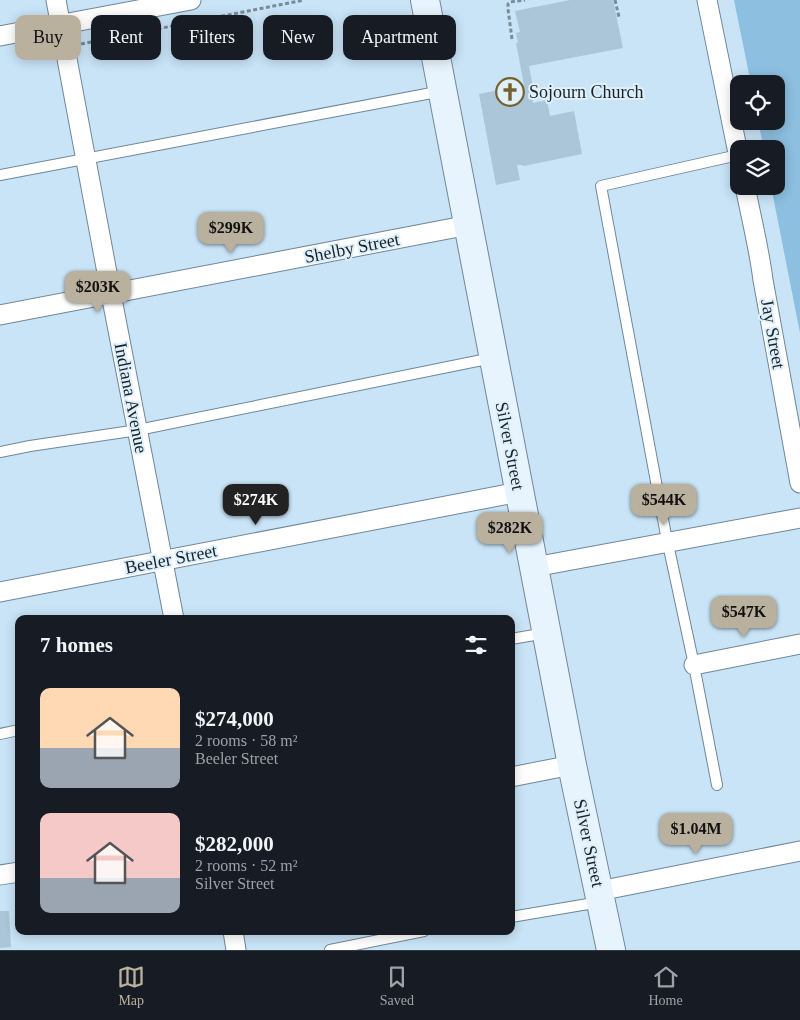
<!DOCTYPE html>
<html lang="en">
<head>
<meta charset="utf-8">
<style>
  :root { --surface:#171b24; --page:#20242c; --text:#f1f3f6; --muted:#9ea1a6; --line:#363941; --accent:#b9b19d }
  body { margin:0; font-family:Georgia,serif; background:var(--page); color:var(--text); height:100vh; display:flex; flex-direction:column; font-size:19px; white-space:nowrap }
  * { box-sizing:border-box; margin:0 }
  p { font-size:16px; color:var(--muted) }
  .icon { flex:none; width:28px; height:28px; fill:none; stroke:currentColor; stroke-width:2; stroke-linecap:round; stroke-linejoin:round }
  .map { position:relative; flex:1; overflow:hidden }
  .drawer { position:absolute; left:15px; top:615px; width:500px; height:320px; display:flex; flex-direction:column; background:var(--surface); border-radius:10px; box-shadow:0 2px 12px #0003 }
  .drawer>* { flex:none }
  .top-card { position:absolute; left:15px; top:15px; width:500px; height:45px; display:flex; gap:10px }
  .buttons { position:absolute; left:730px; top:75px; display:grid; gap:10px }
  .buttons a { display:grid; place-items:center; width:55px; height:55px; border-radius:10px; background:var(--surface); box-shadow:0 2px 12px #0003; font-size:25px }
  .price { position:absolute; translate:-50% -42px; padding:0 11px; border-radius:10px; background:var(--accent); color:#111; font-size:16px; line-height:32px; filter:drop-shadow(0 1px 2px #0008) }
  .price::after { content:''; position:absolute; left:50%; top:30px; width:15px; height:11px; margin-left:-8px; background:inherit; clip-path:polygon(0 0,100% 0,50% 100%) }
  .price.selected { background:#222; color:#fff }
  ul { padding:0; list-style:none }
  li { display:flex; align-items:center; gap:15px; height:125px; padding:0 25px }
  li span { display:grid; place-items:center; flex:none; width:140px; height:100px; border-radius:10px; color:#555 }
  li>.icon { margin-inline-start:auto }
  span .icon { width:60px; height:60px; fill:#fffc; stroke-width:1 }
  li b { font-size:21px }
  h2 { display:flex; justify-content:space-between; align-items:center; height:60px; padding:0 25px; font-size:21px }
  .pill { padding:0 18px; border-radius:10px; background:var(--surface); box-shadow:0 2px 12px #0003; font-size:18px; line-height:45px }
  .pill.selected { background:var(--accent); color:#111 }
  .tabs { display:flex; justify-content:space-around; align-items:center; height:70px; border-top:1px solid var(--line); background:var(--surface); font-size:14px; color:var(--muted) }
  .tabs a { display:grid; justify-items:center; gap:2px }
  .tabs .selected { color:var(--accent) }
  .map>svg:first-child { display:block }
</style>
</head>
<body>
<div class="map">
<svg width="800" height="950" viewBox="0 0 800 950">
  <rect width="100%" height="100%" fill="#c9e4f7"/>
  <polygon fill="#8dbfe0" points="734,0 800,0 800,333 771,186 776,186 776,149 764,149 758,121 776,121 776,84 751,84"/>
  <g fill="#abc6d8">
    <polygon points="570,0 613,0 623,48 529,66 534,92 531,93 533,103 547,100 550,116 574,111 582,154 524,166 522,165 517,165 520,180 496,185 479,94 524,85 516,43 518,43 516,33 520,32 515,11"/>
    <polygon points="0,911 9,911 11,947 0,948"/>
  </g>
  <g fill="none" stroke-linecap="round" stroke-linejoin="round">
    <defs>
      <g id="service">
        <polyline points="0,175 442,91"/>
        <polyline points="0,452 30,446 138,430 492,358"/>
        <polyline points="511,639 546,633"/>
        <polyline points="0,734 19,730"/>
        <polyline points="717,785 694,665 665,530 601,186 738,155"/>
        <polyline points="511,917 600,902"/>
        <polyline points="330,950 424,931"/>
      </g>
      <g id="minor">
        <polyline points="56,0 111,294 174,619"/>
        <polyline points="707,0 739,158"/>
        <polyline points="0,36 191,0"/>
        <path d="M745,186C751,217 759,248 763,280L800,483"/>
        <polyline points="0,315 469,225"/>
        <polyline points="534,567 800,518"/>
        <polyline points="0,592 519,492"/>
        <polyline points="694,665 800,644"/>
        <polyline points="511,777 572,765"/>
        <polyline points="0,875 19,872"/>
        <polyline points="599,891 800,851"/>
        <polyline points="233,931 236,950"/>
      </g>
      <polyline id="secondary" points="425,0 572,765 611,950"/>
    </defs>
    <use href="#service" stroke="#6f8798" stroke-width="12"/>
    <use href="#minor" stroke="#6f8798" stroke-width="21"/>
    <use href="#secondary" stroke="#6f8798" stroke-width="30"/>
    <g stroke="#798c9a" stroke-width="3" stroke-dasharray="4 2.5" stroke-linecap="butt">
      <polyline points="615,0 619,17"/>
      <polyline points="512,39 508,9 508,4 510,2 525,0"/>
      <polyline points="81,44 304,0"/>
    </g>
    <use href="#service" stroke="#fff" stroke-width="10"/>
    <use href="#minor" stroke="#fff" stroke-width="19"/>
    <use href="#secondary" stroke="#e8f4fd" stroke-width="28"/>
  </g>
  <defs>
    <symbol id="church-ring" viewBox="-11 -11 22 22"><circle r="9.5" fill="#dff0fb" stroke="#746130" stroke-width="1.5"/><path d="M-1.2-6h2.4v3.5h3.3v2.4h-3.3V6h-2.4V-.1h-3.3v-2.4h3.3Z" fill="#746130"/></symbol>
  </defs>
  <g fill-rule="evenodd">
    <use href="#church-ring" x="494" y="76" width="32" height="32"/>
  </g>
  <g text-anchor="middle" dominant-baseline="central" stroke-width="4" stroke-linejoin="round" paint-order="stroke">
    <g font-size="18" fill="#19232a" stroke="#dff0fb" text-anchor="start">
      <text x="529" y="92">Sojourn Church</text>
    </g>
    <g font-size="18" fill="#19232a" stroke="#dff0fb">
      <text transform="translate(352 248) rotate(-11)">Shelby Street</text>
      <text transform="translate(773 334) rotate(80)">Jay Street</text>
      <text transform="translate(131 398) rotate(79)">Indiana Avenue</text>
      <text transform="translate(510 446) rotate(79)">Silver Street</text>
      <text transform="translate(171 559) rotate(-11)">Beeler Street</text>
      <text transform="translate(589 843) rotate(78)">Silver Street</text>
    </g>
  </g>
</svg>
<div class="buttons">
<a><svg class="icon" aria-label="locate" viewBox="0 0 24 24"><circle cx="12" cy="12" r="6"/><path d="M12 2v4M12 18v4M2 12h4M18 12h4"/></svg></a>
<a><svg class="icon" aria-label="layers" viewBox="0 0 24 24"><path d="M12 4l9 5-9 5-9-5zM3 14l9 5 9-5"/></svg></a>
</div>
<b class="price" style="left:231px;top:254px">$299K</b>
<b class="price" style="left:98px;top:313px">$203K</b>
<b class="price selected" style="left:256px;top:526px">$274K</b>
<b class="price" style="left:664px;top:526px">$544K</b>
<b class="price" style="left:510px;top:554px">$282K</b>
<b class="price" style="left:744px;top:638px">$547K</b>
<b class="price" style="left:696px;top:855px">$1.04M</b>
<div class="top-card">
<a class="pill selected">Buy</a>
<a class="pill">Rent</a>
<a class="pill">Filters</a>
<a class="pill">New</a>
<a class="pill">Apartment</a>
</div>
<section class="drawer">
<h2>7 homes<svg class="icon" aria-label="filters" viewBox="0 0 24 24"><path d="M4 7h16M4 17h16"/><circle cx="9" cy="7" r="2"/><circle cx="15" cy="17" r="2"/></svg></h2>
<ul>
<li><span style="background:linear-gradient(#ffd9b3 60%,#9aa5b1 0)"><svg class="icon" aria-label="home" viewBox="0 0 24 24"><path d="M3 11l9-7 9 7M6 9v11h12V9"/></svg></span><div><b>$274,000</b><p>2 rooms · 58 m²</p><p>Beeler Street</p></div></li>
<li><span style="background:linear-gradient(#f6c9c9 65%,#9aa5b1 0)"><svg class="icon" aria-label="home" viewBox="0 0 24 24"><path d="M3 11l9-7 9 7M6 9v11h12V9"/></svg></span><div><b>$282,000</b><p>2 rooms · 52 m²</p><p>Silver Street</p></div></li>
</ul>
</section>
</div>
<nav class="tabs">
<a class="selected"><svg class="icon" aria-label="map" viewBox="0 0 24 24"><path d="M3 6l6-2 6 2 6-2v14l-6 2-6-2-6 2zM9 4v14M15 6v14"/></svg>Map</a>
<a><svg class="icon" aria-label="saved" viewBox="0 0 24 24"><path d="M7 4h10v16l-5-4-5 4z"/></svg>Saved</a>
<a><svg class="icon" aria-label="home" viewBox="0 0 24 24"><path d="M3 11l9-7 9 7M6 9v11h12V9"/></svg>Home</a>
</nav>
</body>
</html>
